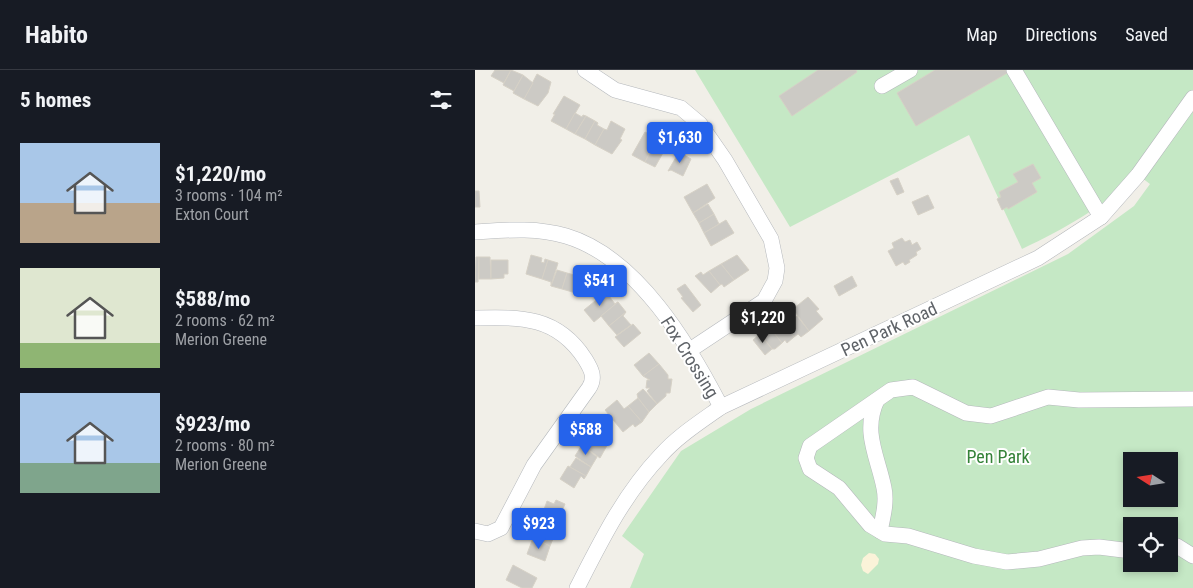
<!DOCTYPE html>
<html lang="en">
<head>
<meta charset="utf-8">
<style>
  :root { --surface:#171b24; --page:#242831; --text:#f1f3f6; --muted:#9ea1a6; --line:#363941; --accent:#2563eb }
  body { margin:0; font-family:"Roboto Condensed",sans-serif; background:var(--page); color:var(--text); height:100vh; display:flex; flex-direction:column; font-size:19px; white-space:nowrap }
  * { box-sizing:border-box; margin:0 }
  p { font-size:16px; color:var(--muted) }
  .icon { flex:none; width:28px; height:28px; fill:none; stroke:currentColor; stroke-width:2; stroke-linecap:round; stroke-linejoin:round }
  .map { position:relative; flex:1; overflow:hidden }
  .details { display:flex; flex-direction:column; background:var(--surface); width:475px }
  .details>* { flex:none }
  .needle { width:32px; rotate:282deg }
  .tools { position:absolute; left:648px; top:382px; display:grid; gap:10px }
  .tools a { display:grid; place-items:center; width:55px; height:55px; border-radius:0px; background:var(--surface); box-shadow:0 2px 8px #0003; font-size:25px }
  .price { position:absolute; translate:-50% -42px; padding:0 11px; border-radius:5px; background:var(--accent); color:#fff; font-size:16px; line-height:32px; filter:drop-shadow(0 1px 2px #0008) }
  .price::after { content:''; position:absolute; left:50%; top:30px; width:15px; height:11px; margin-left:-8px; background:inherit; clip-path:polygon(0 0,100% 0,50% 100%) }
  .price.selected { background:#222; color:#fff }
  ul { padding:0; list-style:none }
  li { display:flex; align-items:center; gap:15px; height:125px; padding:0 20px }
  li span { display:grid; place-items:center; flex:none; width:140px; height:100px; border-radius:0px; color:#555 }
  li>.icon { margin-inline-start:auto }
  span .icon { width:60px; height:60px; fill:#fffc; stroke-width:1 }
  li b { font-size:21px }
  h2 { display:flex; justify-content:space-between; align-items:center; height:60px; padding:0 20px; font-size:21px }
  header { display:flex; align-items:center; gap:30px; box-sizing:border-box; height:70px; padding:0 25px; background:var(--surface); border-bottom:1px solid var(--line) }
  header strong { font-size:24px }
  nav { display:flex; gap:28px; margin-inline-start:auto; font-size:18px }
  main { display:flex; flex:1; min-height:0 }
  .map>svg:first-child { display:block }
</style>
</head>
<body>
<header>
<strong>Habito</strong>
<nav><a>Map</a><a>Directions</a><a>Saved</a></nav>
</header>
<main>
<section class="details">
<h2>5 homes<svg class="icon" aria-label="filters" viewBox="0 0 24 24"><path d="M4 7h16M4 17h16"/><circle cx="9" cy="7" r="2"/><circle cx="15" cy="17" r="2"/></svg></h2>
<ul>
<li><span style="background:linear-gradient(#a9c7e8 60%,#b9a48a 0)"><svg class="icon" aria-label="home" viewBox="0 0 24 24"><path d="M3 11l9-7 9 7M6 9v11h12V9"/></svg></span><div><b>$1,220/mo</b><p>3 rooms · 104 m²</p><p>Exton Court</p></div></li>
<li><span style="background:linear-gradient(#dfe7d0 75%,#8fb573 0)"><svg class="icon" aria-label="home" viewBox="0 0 24 24"><path d="M3 11l9-7 9 7M6 9v11h12V9"/></svg></span><div><b>$588/mo</b><p>2 rooms · 62 m²</p><p>Merion Greene</p></div></li>
<li><span style="background:linear-gradient(#a9c7e8 70%,#7fa58c 0)"><svg class="icon" aria-label="home" viewBox="0 0 24 24"><path d="M3 11l9-7 9 7M6 9v11h12V9"/></svg></span><div><b>$923/mo</b><p>2 rooms · 80 m²</p><p>Merion Greene</p></div></li>
</ul>
</section>
<div class="map">
<svg width="718" height="518" viewBox="0 0 718 518">
  <rect width="100%" height="100%" fill="#f1efe8"/>
  <path fill="#c5e8c5" fill-rule="evenodd" d="M220,0H718V518H155L169,484L147,466L206,381L276,339L593,184L659,136L675,114L663,105C626,138 591,158 547,179L494,65L315,157ZM656,391H694V429H656ZM656,456H694V494H656Z"/>
  <polygon fill="#fbf3d9" points="394,483 400,484 404,489 403,494 393,504 388,501 386,495 388,488"/>
  <g fill="#cccac5" stroke="#d6d1c6">
    <polygon points="20,0 36,0 29,13 16,6"/>
    <polygon points="36,0 48,5 39,21 28,15"/>
    <polygon points="343,0 381,0 382,2 317,46 304,26"/>
    <polygon points="460,0 533,0 534,2 441,56 422,23"/>
    <polygon points="62,4 76,12 73,23 63,36 49,29"/>
    <polygon points="48,5 58,13 49,29 38,23"/>
    <polygon points="89,26 105,35 91,59 76,51 80,44 78,44"/>
    <polygon points="100,43 107,47 108,45 111,46 100,64 91,59"/>
    <polygon points="111,46 120,51 110,69 100,64"/>
    <polygon points="120,51 123,53 122,55 129,59 120,75 110,69"/>
    <polygon points="136,51 150,59 145,69 147,70 137,84 120,75 129,59 132,60"/>
    <polygon points="170,62 182,68 170,92 157,85"/>
    <polygon points="182,68 179,77 189,81 180,97 170,92"/>
    <polygon points="204,82 216,89 208,106 196,100 193,101"/>
    <polygon points="558,94 566,108 557,113 562,122 533,139 532,137 527,140 522,129 526,127 524,122 543,112 538,104"/>
    <polygon points="423,108 429,122 422,125 415,111"/>
    <polygon points="232,114 240,128 218,143 209,127"/>
    <polygon points="0,121 4,121 5,137 0,137"/>
    <polygon points="453,125 459,138 443,145 437,132"/>
    <polygon points="233,134 239,144 224,153 218,143"/>
    <polygon points="239,144 244,154 229,163 224,153"/>
    <polygon points="251,150 259,163 236,176 229,163"/>
    <polygon points="427,168 430,172 435,170 437,175 442,172 446,179 441,182 442,185 434,190 435,192 430,195 428,192 421,196 413,181 419,178 417,173"/>
    <polygon points="56,185 67,188 66,192 69,193 70,189 73,190 67,209 51,204"/>
    <polygon points="262,185 274,200 259,210 246,194"/>
    <polygon points="1,187 4,187 3,212 0,212"/>
    <polygon points="4,187 15,187 16,209 4,209"/>
    <polygon points="16,190 33,190 33,204 29,204 29,208 16,209"/>
    <polygon points="73,190 83,193 76,216 76,212 67,209"/>
    <polygon points="246,194 259,210 249,217 247,214 245,215 234,201"/>
    <polygon points="82,200 92,203 87,219 76,216"/>
    <polygon points="234,201 245,215 236,223 220,206 226,202 228,205"/>
    <polygon points="92,203 110,208 107,217 103,216 101,223 87,219"/>
    <polygon points="377,206 382,216 364,226 359,216"/>
    <polygon points="210,214 226,235 218,242 206,228 208,227 202,219"/>
    <polygon points="131,222 140,234 143,232 119,252 109,240"/>
    <polygon points="333,227 344,239 341,241 348,249 334,261 318,239"/>
    <polygon points="143,232 151,242 134,256 126,246"/>
    <polygon points="151,242 148,246 156,255 142,265 134,256"/>
    <polygon points="322,246 334,261 326,267 323,264 319,267 307,253 313,248 316,251"/>
    <polygon points="302,252 305,255 307,253 319,267 312,273 310,270 307,273 295,258"/>
    <polygon points="158,254 166,263 149,277 140,267"/>
    <polygon points="295,258 307,273 300,279 297,279 285,264"/>
    <polygon points="285,264 297,279 290,285 278,270"/>
    <polygon points="174,283 184,294 168,306 159,295"/>
    <polygon points="184,294 193,305 193,309 197,309 195,323 191,323 191,326 182,334 172,321 175,318 171,318 172,310 175,310 168,306"/>
    <polygon points="168,319 182,334 174,342 163,328 162,324"/>
    <polygon points="163,328 174,342 167,352 153,336"/>
    <polygon points="142,330 149,339 153,336 167,352 160,357 158,354 148,362 130,340"/>
    <polygon points="118,363 134,372 125,388 107,375 110,377"/>
    <polygon points="107,375 122,387 116,397 100,386"/>
    <polygon points="101,388 116,397 111,406 95,397"/>
    <polygon points="93,396 111,406 109,409 106,406 99,418 85,409"/>
    <polygon points="81,430 90,434 83,451 89,453 88,455 67,445 72,431 79,434"/>
    <polygon points="66,445 67,445 88,455 84,465 64,456"/>
    <polygon points="61,455 80,464 75,476 57,467"/>
    <polygon points="58,468 75,476 70,491 52,484"/>
    <polygon points="38,495 62,508 57,518 47,518 31,510"/>
  </g>
  <g fill="none" stroke-linecap="round" stroke-linejoin="round">
    <defs>
      <g id="minor">
        <polyline points="110,0 140,20 206,38 225,54 250,90 296,169 302,198 300,211 289,231 215,280"/>
        <polyline points="539,0 626,147"/>
        <polyline points="407,16 435,0"/>
        <path d="M0,162C31,160 61,157 91,166C162,187 214,275 246,337"/>
        <path d="M0,248C46,247 82,246 110,289C116,299 121,307 114,318L59,395L26,458L13,464L0,461"/>
        <path d="M402,330C387,362 403,387 409,418C412,432 408,447 405,461"/>
        <polyline points="694,477 702,476 718,486"/>
        <polyline points="656,481 624,477 607,478 564,489 532,492 499,486 433,466 410,464 395,455 364,418 335,399 331,388 335,376 416,320 438,317 491,343 516,346 573,327 604,330 718,329"/>
        <path d="M102,518C126,471 149,424 186,385C203,366 225,352 246,337L563,188L626,147L663,105L718,28"/>
      </g>
    </defs>
    <use href="#minor" stroke="#b5b8bc" stroke-width="16"/>
    <use href="#minor" stroke="#fff" stroke-width="15"/>
  </g>
  <g text-anchor="middle" dominant-baseline="central" stroke-width="4" stroke-linejoin="round" paint-order="stroke">
    <g font-size="18" fill="#5f6368" stroke="#fff">
      <text transform="translate(414 259) rotate(-25)">Pen Park Road</text>
      <text transform="translate(215 287) rotate(58)">Fox Crossing</text>
    </g>
    <g font-size="18" fill="#348238" stroke="#fff">
      <text x="523" y="386">Pen Park</text>
    </g>
  </g>
</svg>
<div class="tools">
<a><svg class="needle" viewBox="-14 -14 28 28"><path d="M0-13l5 13h-10z" fill="#e53935"/><path d="M0 13l5-13h-10z" fill="#9ea1a6"/></svg></a>
<a><svg class="icon" aria-label="locate" viewBox="0 0 24 24"><circle cx="12" cy="12" r="6"/><path d="M12 2v4M12 18v4M2 12h4M18 12h4"/></svg></a>
</div>
<b class="price" style="left:205px;top:94px">$1,630</b>
<b class="price" style="left:125px;top:237px">$541</b>
<b class="price selected" style="left:288px;top:274px">$1,220</b>
<b class="price" style="left:111px;top:386px">$588</b>
<b class="price" style="left:64px;top:480px">$923</b>
</div>
</main>
</body>
</html>
